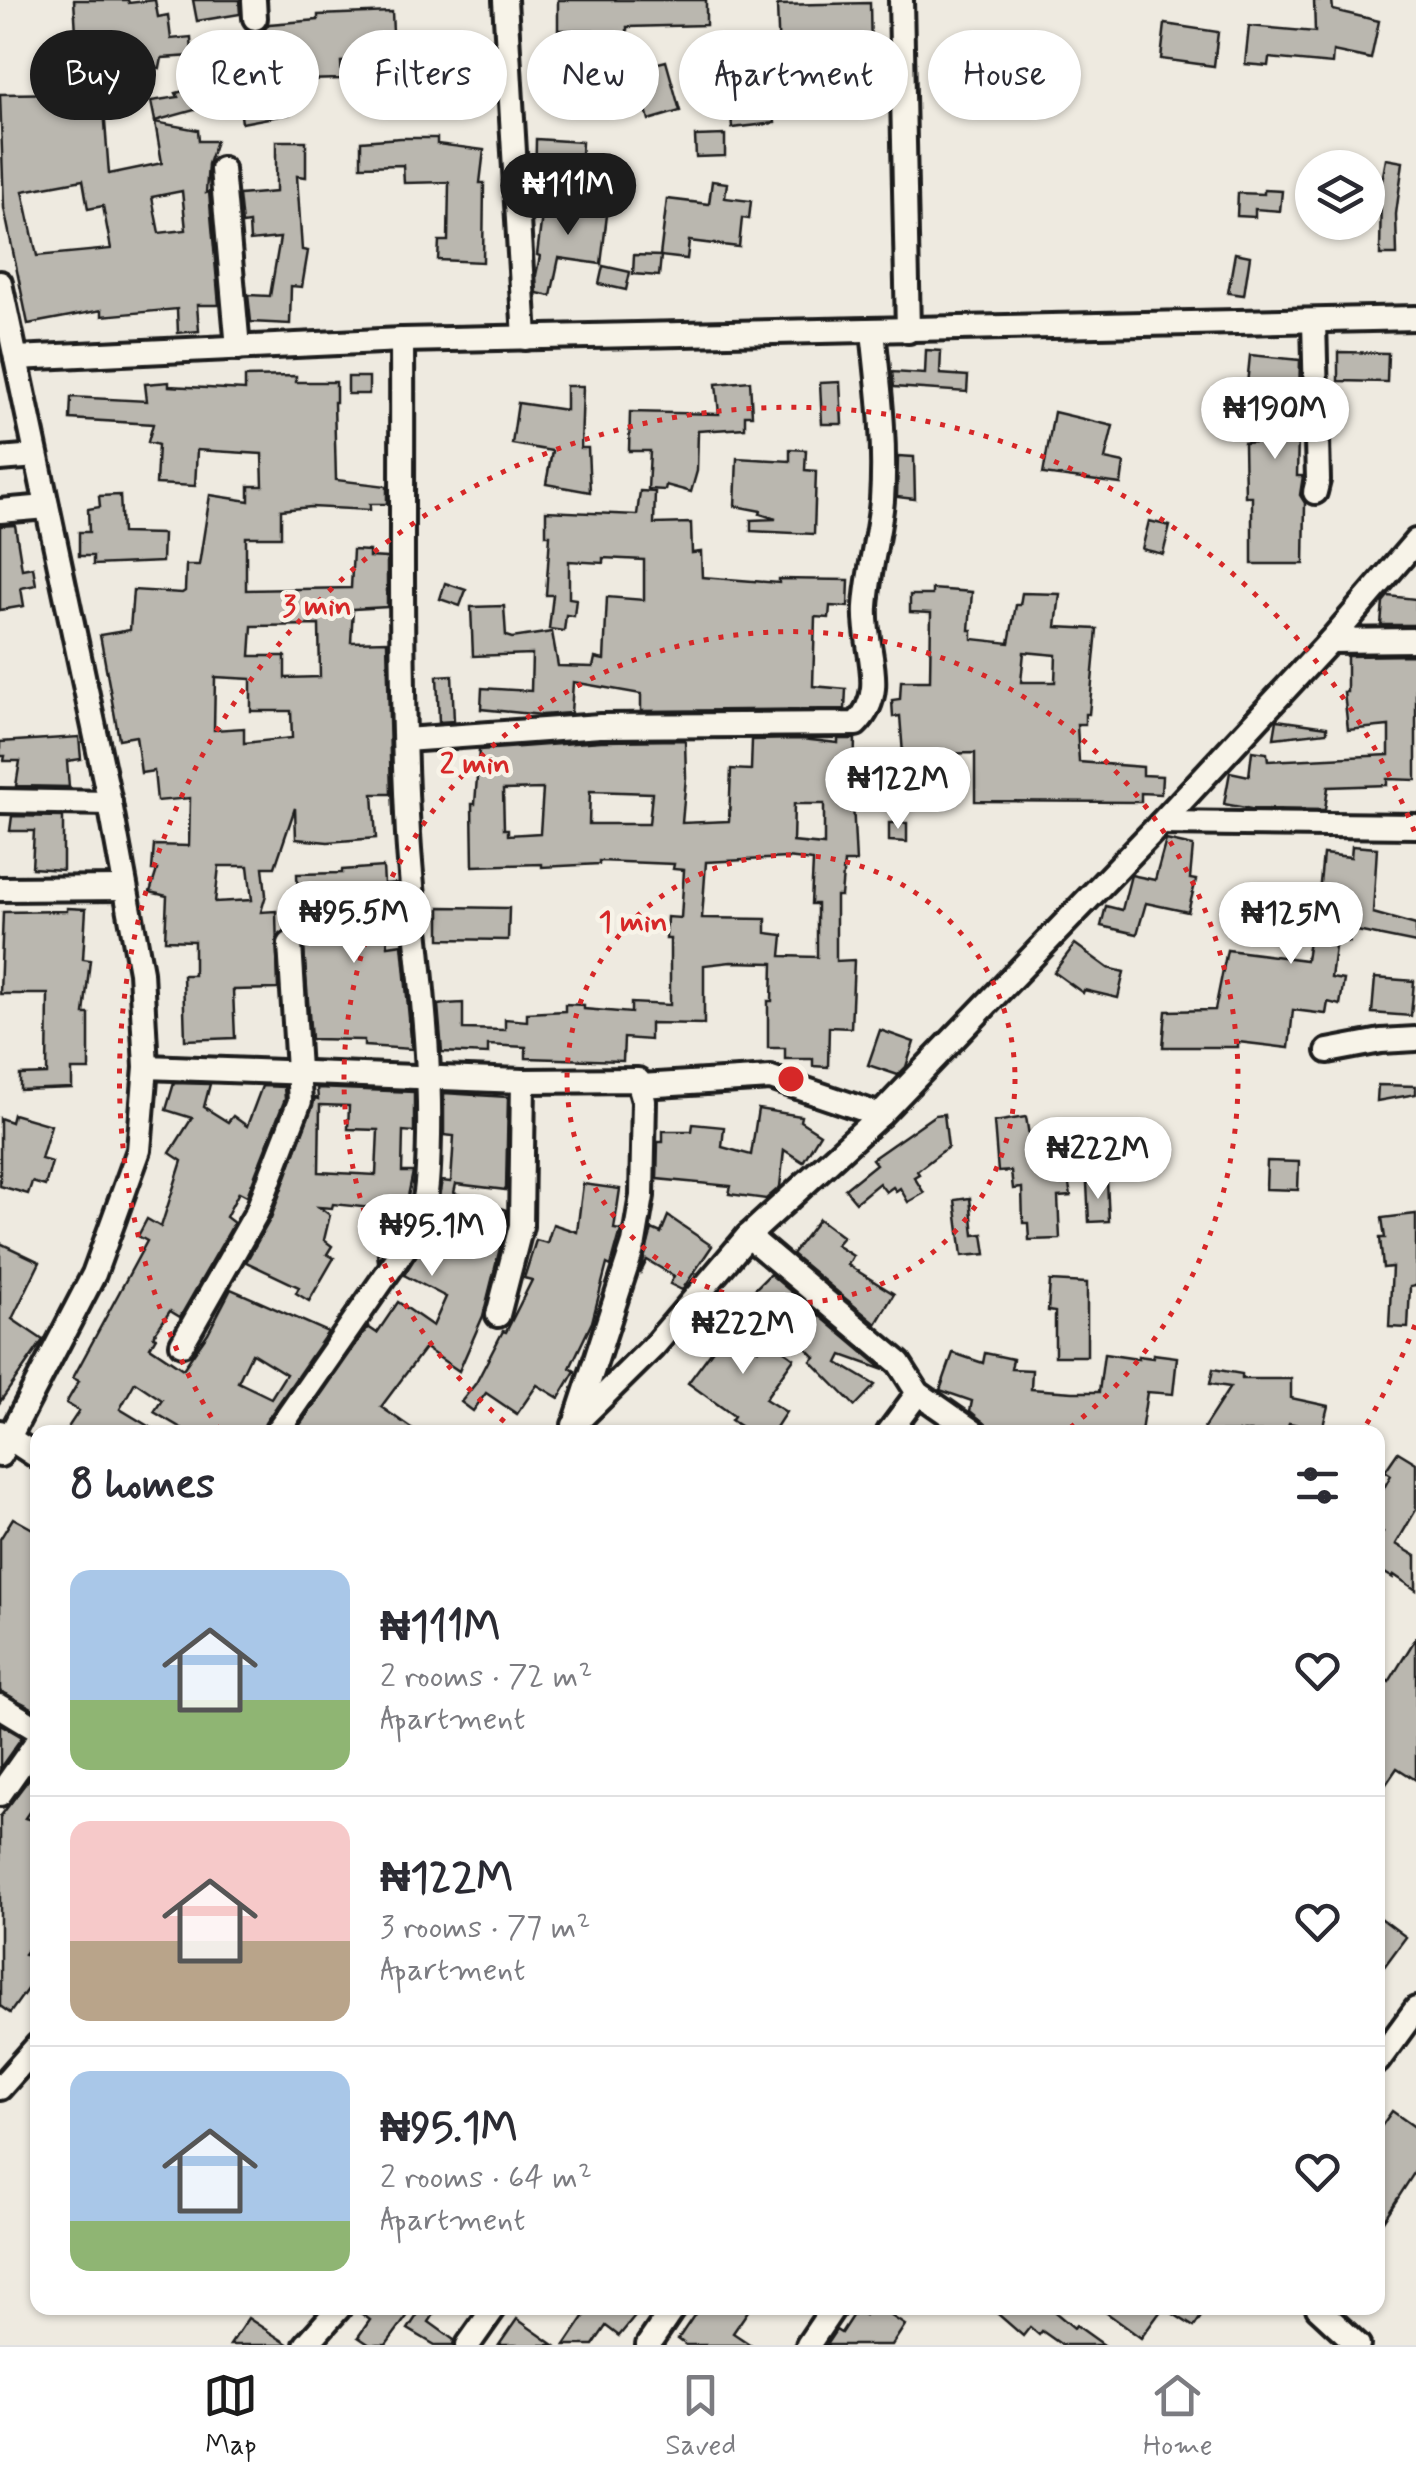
<!DOCTYPE html>
<html lang="en">
<head>
<meta charset="utf-8">
<style>
  :root { --surface:#fff; --page:#f2f2f3; --text:#2b2b33; --muted:#7c7c81; --line:#e1e1e2; --accent:#1c1c1c }
  body { margin:0; font-family:Mynerve,sans-serif; background:var(--page); color:var(--text); height:100vh; display:flex; flex-direction:column; font-size:38px; white-space:nowrap }
  * { box-sizing:border-box; margin:0 }
  p { font-size:32px; color:var(--muted) }
  .icon { flex:none; width:55px; height:55px; fill:none; stroke:currentColor; stroke-width:2; stroke-linecap:round; stroke-linejoin:round }
  .map { position:relative; flex:1; overflow:hidden }
  .panel { position:absolute; left:30px; top:1425px; width:1355px; height:890px; display:flex; flex-direction:column; background:var(--surface); border-radius:20px; box-shadow:0 2px 8px #0004 }
  .panel>* { flex:none }
  .banner { position:absolute; left:30px; top:30px; width:1358px; height:90px; display:flex; gap:20px }
  .buttons { position:absolute; left:1295px; top:150px; display:grid; gap:20px }
  .buttons a { display:grid; place-items:center; width:90px; height:90px; border-radius:50%; background:var(--surface); box-shadow:0 2px 8px #0004; font-size:50px }
  .price { position:absolute; translate:-50% -85px; padding:0 22px; border-radius:35px; background:#fff; color:#222; font-size:32px; line-height:65px; filter:drop-shadow(0 2px 5px #0008) }
  .price::after { content:''; position:absolute; left:50%; top:60px; width:30px; height:22px; margin-left:-15px; background:inherit; clip-path:polygon(0 0,100% 0,50% 100%) }
  .price.selected { background:var(--accent); color:#fff }
  ul { padding:0; list-style:none }
  li { display:flex; align-items:center; gap:30px; height:250px; padding:0 40px }
  li+li { border-top:2px solid var(--line) }
  li span { display:grid; place-items:center; flex:none; width:280px; height:200px; border-radius:20px; color:#555 }
  li>.icon { margin-inline-start:auto }
  span .icon { width:120px; height:120px; fill:#fffc; stroke-width:1 }
  li b { font-size:42px }
  h2 { display:flex; justify-content:space-between; align-items:center; height:120px; padding:0 40px; font-size:42px }
  .tag { padding:0 35px; border-radius:45px; background:var(--surface); box-shadow:0 2px 8px #0004; font-size:35px; line-height:90px }
  .tag.selected { background:var(--accent); color:#fff }
  .tabs { display:flex; justify-content:space-around; align-items:center; height:140px; border-top:2px solid var(--line); background:var(--surface); font-size:28px; color:var(--muted) }
  .tabs a { display:grid; justify-items:center; gap:5px }
  .tabs .selected { color:var(--accent) }
  .map>svg:first-child { display:block }
</style>
</head>
<body>
<div class="map">
<svg width="1416" height="2345" viewBox="0 0 1416 2345">
  <rect width="100%" height="100%" fill="#eeeae0"/>
  <filter id="ink" filterUnits="userSpaceOnUse"><feTurbulence type="fractalNoise" baseFrequency=".01" numOctaves="2"/><feDisplacementMap in="SourceGraphic" scale="20" xChannelSelector="R" yChannelSelector="G"/><feConvolveMatrix kernelMatrix="1 2 1 2 8 2 1 2 1" color-interpolation-filters="sRGB"/></filter>
  <g filter="url(#ink)">
    <g fill="#bab7af" stroke="#1c1c1c" stroke-width="2.5" fill-rule="evenodd">
      <polygon points="74,0 128,0 129,3 155,0 158,17 168,15 171,39 191,37 192,56 162,58 160,68 146,66 147,60 114,62 115,76 101,77 100,63 78,65"/>
      <polygon points="193,0 239,0 240,14 197,21"/>
      <polygon points="558,0 706,0 706,25 627,27 627,37 593,36 593,30 558,30"/>
      <polygon points="1314,0 1332,0 1333,10 1379,21 1371,59 1333,51 1332,64 1269,58 1268,66 1245,64 1249,26 1315,32"/>
      <polygon points="870,3 871,53 779,56 777,5"/>
      <polygon points="392,12 394,52 381,52 382,60 341,62 342,79 302,80 303,91 285,94 290,114 242,123 236,78 211,74 267,59 264,30 269,24 318,20 318,15"/>
      <polygon points="1165,24 1218,32 1214,66 1161,59"/>
      <polygon points="733,43 770,47 776,98 772,98 775,123 732,128 731,112 737,111 732,71 729,71"/>
      <polygon points="666,61 680,111 649,120 635,69"/>
      <polygon points="228,79 225,95 200,101 202,108 155,121 151,101 178,97 176,93"/>
      <path d="M78,93V110L104,109L109,174L162,163L155,122L198,130L199,141H216L208,164L206,193L209,192L219,305H197L199,331L178,333L177,309L102,316V310L28,324L4,208L0,94ZM83,180L88,209L103,206L111,249L37,256L23,191ZM182,191L186,230L159,233L152,197Z"/>
      <polygon points="725,135 725,156 696,157 695,136"/>
      <polygon points="401,138 437,138 437,144 484,150 480,183 484,183 483,262 438,260 439,241 448,241 449,182 404,183 403,165 361,166 361,141"/>
      <polygon points="536,139 582,142 581,159 554,158 553,198 535,198"/>
      <polygon points="276,141 306,141 306,177 297,176 302,250 308,251 302,287 291,286 290,324 251,322 248,295 270,296 280,238 250,241 249,223 242,224 239,195 276,192"/>
      <polygon points="1386,159 1403,162 1396,214 1397,255 1380,255 1381,186"/>
      <polygon points="712,181 727,183 725,198 751,201 749,219 742,218 739,247 689,241 687,259 660,256 667,199 709,204"/>
      <polygon points="1264,190 1282,191 1280,211 1255,209 1255,217 1237,216 1238,193 1264,194"/>
      <polygon points="544,199 608,207 601,264 559,258 551,296 537,293 536,275 540,256 537,255"/>
      <polygon points="1235,253 1250,256 1244,295 1228,293"/>
      <polygon points="634,255 661,256 659,276 633,274"/>
      <polygon points="603,266 630,272 626,290 599,284"/>
      <polygon points="926,350 941,351 940,374 968,376 967,392 894,387 892,372 925,374"/>
      <polygon points="1338,352 1388,353 1387,382 1338,381"/>
      <polygon points="1250,355 1300,360 1297,476 1303,476 1300,495 1305,503 1304,564 1252,564 1252,496 1245,496 1244,443 1255,442 1257,413 1244,414"/>
      <path d="M296,376V382H336V402H334L336,480L387,486V504H370V510L311,507L281,510V537H246V590L351,588L353,550L369,551V557L387,558V607L353,609L351,642L387,641L391,794H373L376,838L328,842L296,839L295,808L275,867H263L266,895L261,912L276,911L278,989L233,990L235,1038L185,1040L183,975H194V941L165,940L167,896L150,892L157,870H152L154,845L189,846L190,798L157,801L154,771L141,773L136,736L119,739L100,635L130,630L133,590L182,593L185,591L186,565H199L210,495L249,501V486H263L262,454L197,450L195,486L156,484L158,445L148,442L153,424L70,419L71,397L147,401L145,384L169,382V386L245,390V377ZM319,625L320,677L285,678V656H250L252,626ZM215,677L251,679V711H291L292,738L244,743V728L214,730ZM219,866H248L252,900L215,902Z"/>
      <rect x="348" y="377" width="21" height="17"/>
      <polygon points="750,381 752,415 745,415 745,428 698,431 697,471 691,492 666,485 665,490 648,489 650,451 629,451 630,412 719,414 716,384"/>
      <polygon points="840,382 842,424 822,424 820,383"/>
      <polygon points="566,386 583,386 581,448 588,448 590,492 546,484 552,451 512,444 518,403 566,410"/>
      <polygon points="1054,412 1113,426 1105,459 1124,463 1121,484 1043,474"/>
      <polygon points="790,449 806,450 805,470 816,471 814,534 751,531 751,520 776,519 760,514 761,511 735,506 737,458 790,461"/>
      <polygon points="898,456 914,457 915,499 897,497"/>
      <polygon points="640,491 655,492 654,524 691,523 692,553 701,552 702,577 779,583 779,579 849,580 848,607 830,606 829,618 815,617 813,686 846,689 845,709 641,711 641,694 573,682 571,713 542,715 481,709 482,688 531,691 532,654 473,656 471,607 504,606 506,636 512,638 552,632 558,666 593,667 595,658 604,660 607,597 644,600 644,560 603,558 603,563 569,561 569,598 576,599 574,616 566,615 564,631 549,629 553,595 546,595 550,535 546,535 546,511 637,515"/>
      <polygon points="120,495 122,533 163,534 162,562 93,565 93,556 79,556 79,532 89,532 88,509 100,507 99,496"/>
      <polygon points="1149,521 1170,526 1163,554 1142,549"/>
      <polygon points="15,525 22,569 33,567 36,585 21,588 24,606 0,610 0,526"/>
      <polygon points="445,583 466,590 460,606 440,599"/>
      <path d="M932,589L972,592L969,630H972V639L1009,643L1016,605H1020L1022,593L1060,594L1056,627L1097,629L1089,714H1085V724H1077L1079,762L1143,767V775L1162,776L1161,794L1141,793V802L975,801V753L938,754L935,805L901,803L903,754L900,716L893,717L892,700L900,699L901,681H930L931,613L910,612V595H932ZM1024,652L1056,655L1055,682H1021Z"/>
      <polygon points="1388,596 1416,599 1416,625 1381,625 1383,602"/>
      <polygon points="1416,655 1416,780 1387,779 1387,785 1328,787 1325,810 1251,809 1224,804 1230,772 1249,776 1252,751 1267,753 1268,761 1389,755 1389,726 1348,730 1344,692 1347,692 1347,656"/>
      <polygon points="452,675 454,721 439,722 437,676"/>
      <polygon points="1277,720 1327,727 1327,732 1274,738"/>
      <polygon points="79,737 81,759 67,761 69,787 16,786 20,761 4,761 5,756 0,756 0,742"/>
      <path d="M802,739L838,743V739H855L854,776H858L857,803H853L856,862H844L841,896H836V961L854,960L851,1028L829,1027L828,1067L813,1066V1059H785V1048H768V1001H772L773,963L731,962L704,965V1024L650,1023V1040L624,1038L623,1061L526,1058V1047L488,1045V1054L442,1052L438,1005L445,1004L463,1003V1029L505,1030V1019L527,1021V1013L565,1011V1004L584,1005V1009L631,1013V1003L670,1005V939H666L667,917L681,918L684,870L673,869L674,864L599,861V864L542,867V864L473,866L472,804H475L479,750L601,741L685,740L686,777L682,823L729,821L731,769L751,770L752,740ZM543,789L540,833L508,835V829H504L503,790ZM590,791L652,793L649,824H589ZM794,804H824V845L793,842ZM787,858L813,861L811,904H817V957L781,956L783,935L766,933V919L702,918L706,862Z"/>
      <polygon points="12,816 63,817 63,870 32,868 34,831 10,831"/>
      <polygon points="889,823 907,823 907,842 889,841"/>
      <polygon points="1166,840 1193,846 1190,879 1196,880 1188,912 1146,903 1137,934 1101,926 1106,906 1122,910 1131,875 1155,880"/>
      <polygon points="1352,846 1377,848 1373,913 1416,925 1416,943 1352,930 1349,942 1336,939 1331,978 1344,980 1340,1005 1328,1002 1326,1014 1293,1010 1289,1048 1238,1042 1238,1047 1163,1047 1166,1011 1215,1010 1227,950 1306,960 1315,903 1318,903 1323,854 1351,857"/>
      <polygon points="383,867 384,884 397,883 398,900 347,903 349,939 387,935 388,946 402,944 412,1049 364,1046 364,1040 311,1039 303,937 332,937 330,902 298,903 297,874 342,873 342,870"/>
      <polygon points="440,907 509,908 508,940 440,939"/>
      <polygon points="67,908 86,909 83,959 90,960 84,1014 89,1014 89,1070 72,1070 72,1088 20,1090 20,1075 47,1074 48,994 0,994 3,912 67,911"/>
      <polygon points="1075,944 1108,968 1124,972 1118,998 1084,990 1083,993 1054,972"/>
      <polygon points="1375,978 1414,981 1411,1016 1372,1013"/>
      <polygon points="880,1030 914,1042 906,1067 898,1075 868,1065"/>
      <path d="M174,1083L210,1084L204,1107L228,1122L233,1116L247,1126L262,1086L284,1087L285,1099L247,1196L239,1192L226,1217L234,1223L180,1317L170,1311L153,1336L156,1337L150,1347L183,1369L208,1333L231,1289L328,1332L265,1423L262,1432H188L154,1412L162,1400L135,1382L120,1409L158,1432H65L79,1411L66,1403L79,1381L73,1378L147,1241L138,1236L147,1219L161,1227L182,1161L170,1153L192,1118L166,1110ZM252,1353L286,1374L271,1398L238,1382Z"/>
      <polygon points="1378,1085 1416,1086 1416,1094 1377,1101"/>
      <path d="M317,1088L414,1092V1132L403,1131L402,1172H413L403,1221L378,1261L377,1254L402,1211L333,1204L332,1208L319,1207L330,1215L324,1240L332,1246L327,1254L334,1258L309,1301L296,1293L299,1287L246,1262L271,1218L315,1098L318,1099ZM320,1105L349,1106L348,1129L378,1130L376,1175L319,1172Z"/>
      <polygon points="444,1093 508,1097 506,1190 456,1184 454,1193 506,1210 506,1224 483,1316 459,1371 425,1348 381,1407 417,1432 295,1432 368,1327 377,1333 398,1302 433,1326 446,1297 404,1275 431,1232 442,1181 451,1182 454,1136 444,1135"/>
      <polygon points="758,1109 801,1116 800,1121 820,1134 803,1162 784,1150 780,1187 766,1199 729,1194 731,1186 657,1179 658,1142 663,1142 663,1131 692,1131 693,1124 724,1127 722,1147 751,1155"/>
      <polygon points="13,1114 51,1125 41,1159 52,1162 45,1186 32,1182 28,1194 0,1186 0,1118 11,1122"/>
      <polygon points="944,1114 948,1147 917,1171 919,1174 914,1177 924,1193 908,1202 900,1188 896,1191 893,1187 886,1192 879,1183 856,1202 845,1189 876,1164 872,1159 935,1115"/>
      <polygon points="1026,1117 1031,1147 1040,1146 1044,1170 1066,1168 1071,1196 1058,1197 1060,1239 1029,1240 1028,1223 1023,1223 1022,1188 1013,1189 1011,1171 998,1172 994,1122"/>
      <polygon points="1267,1161 1299,1162 1298,1190 1266,1189"/>
      <polygon points="1107,1181 1109,1221 1089,1222 1087,1183"/>
      <polygon points="583,1184 620,1189 614,1229 621,1230 611,1266 607,1264 592,1322 570,1368 575,1371 559,1398 537,1385 517,1414 486,1393 473,1411 461,1402 476,1383 503,1331 506,1332 532,1280 524,1278 536,1240 547,1243 553,1224 577,1232"/>
      <polygon points="970,1198 974,1235 983,1234 986,1254 962,1256 955,1200"/>
      <polygon points="1416,1214 1416,1286 1410,1287 1408,1328 1389,1327 1392,1267 1383,1268 1380,1238 1385,1238 1382,1218"/>
      <polygon points="668,1216 712,1246 682,1290 670,1284 674,1276 647,1260 640,1274 652,1229 661,1233"/>
      <polygon points="819,1219 843,1237 836,1245 853,1256 848,1265 894,1294 876,1324 792,1254"/>
      <polygon points="0,1243 40,1262 12,1319 43,1340 0,1402"/>
      <polygon points="770,1274 884,1370 842,1355 838,1363 875,1385 855,1406 811,1361 815,1357 751,1293"/>
      <polygon points="1050,1281 1087,1283 1087,1356 1055,1356 1055,1312 1048,1311"/>
      <polygon points="728,1310 741,1320 735,1327 758,1349 766,1338 794,1358 765,1399 786,1412 773,1432 749,1432 731,1420 734,1416 688,1383 717,1344 708,1338"/>
      <polygon points="953,1353 983,1363 985,1353 1013,1359 1011,1369 1032,1370 1031,1389 1073,1392 1099,1392 1104,1354 1138,1359 1138,1356 1153,1358 1153,1354 1177,1357 1173,1394 1147,1392 1141,1432 1016,1432 988,1426 970,1411 972,1401 940,1390"/>
      <polygon points="1213,1369 1242,1374 1242,1379 1291,1379 1291,1398 1328,1406 1322,1430 1289,1423 1286,1432 1201,1432 1230,1387 1210,1384"/>
      <polygon points="1398,1452 1416,1463 1416,1510 1396,1544 1416,1556 1416,1590 1394,1575 1393,1578 1378,1569 1378,1541 1383,1532 1378,1529 1378,1499 1391,1475 1385,1471"/>
      <polygon points="13,1518 38,1532 38,1711 0,1691 0,1539"/>
      <polygon points="1416,1638 1416,1780 1397,1768 1378,1796 1378,1673 1389,1682"/>
      <polygon points="0,1724 22,1737 0,1768"/>
      <polygon points="38,1767 38,1799 25,1818 38,1822 38,1936 24,1954 38,1964 38,1974 10,2013 0,2006 0,1817"/>
      <polygon points="1378,1916 1406,1937 1378,1975"/>
      <polygon points="1392,2111 1416,2128 1416,2170 1378,2229 1378,2131"/>
      <polygon points="354,2308 398,2308 408,2315 386,2345 370,2345 358,2337 370,2320"/>
      <polygon points="422,2308 438,2308 429,2322 454,2340 453,2345 435,2345 408,2329"/>
      <polygon points="590,2308 642,2308 619,2336 606,2326 593,2345 565,2345"/>
      <polygon points="699,2308 750,2308 733,2333 751,2345 686,2345 678,2339"/>
      <polygon points="870,2308 879,2308 905,2325 892,2345 826,2345 836,2330 841,2333 856,2310 865,2315"/>
      <polygon points="991,2308 1050,2308 1074,2328 1076,2325 1104,2345 1062,2345 1042,2331 1039,2335 1030,2327 1023,2336"/>
      <polygon points="1100,2308 1163,2308 1141,2338"/>
      <polygon points="1164,2308 1192,2308 1202,2315 1194,2327"/>
      <polygon points="248,2318 289,2345 230,2345"/>
      <polygon points="517,2319 554,2345 499,2345"/>
    </g>
    <g fill="none" stroke-linecap="round" stroke-linejoin="round">
      <defs>
        <g id="minor">
          <polyline points="254,0 255,18"/>
          <polyline points="505,0 525,338"/>
          <polyline points="901,0 908,331"/>
          <polyline points="222,169 238,348"/>
          <polyline points="0,283 110,803 141,972 146,1067 139,1150 94,1274 0,1455"/>
          <polyline points="1314,321 1318,480 1315,492"/>
          <polyline points="16,358 402,340 1416,318"/>
          <polyline points="0,459 36,456"/>
          <polyline points="0,511 47,507"/>
          <polyline points="1330,641 1416,640"/>
          <path d="M405,740L600,726L856,724C890,690 863,649 866,607C868,571 879,536 882,500C886,443 879,388 873,331"/>
          <polyline points="0,801 110,803"/>
          <polyline points="1161,823 1416,826"/>
          <polyline points="0,889 124,888"/>
          <polyline points="1328,1051 1381,1041 1416,1039"/>
          <polyline points="146,1067 523,1081 638,1080 644,1101 642,1196 634,1243 577,1418"/>
          <polyline points="641,1086 771,1078 880,1115"/>
          <polyline points="748,1236 899,1363 918,1393 974,1432"/>
          <polyline points="498,1315 521,1226 523,1081"/>
          <polyline points="182,1344 257,1212 300,1101 290,944"/>
          <polyline points="574,1425 653,1347 748,1236 880,1115 1161,823 1330,641 1416,541"/>
          <polyline points="0,1432 38,1457"/>
          <path d="M277,1432L411,1239C429,1207 428,1173 429,1136C431,1035 414,935 408,834C399,670 403,504 402,340"/>
          <polyline points="889,1432 918,1393"/>
          <polyline points="0,1706 38,1729"/>
          <polyline points="0,1794 38,1740"/>
          <polyline points="1378,2061 1416,2009"/>
          <polyline points="0,2088 38,2045"/>
          <polyline points="1318,2308 1358,2345"/>
          <polyline points="306,2345 339,2308"/>
          <polyline points="468,2345 494,2308"/>
          <polyline points="648,2345 673,2308"/>
          <polyline points="808,2345 833,2308"/>
        </g>
      </defs>
      <use href="#minor" stroke="#1c1c1c" stroke-width="30"/>
      <use href="#minor" stroke="#f7f3e8" stroke-width="22"/>
    </g>
  </g>
  <g fill="none" stroke="#d62828" stroke-width="5" stroke-dasharray="5 10">
    <circle cx="791" cy="1079" r="224"/>
    <path d="M516 1431A447 447 0 1 1 1066 1431"/>
    <path d="M1415 1325A671 671 0 0 1 1363 1430M219 1430A671 671 0 1 1 1415 833"/>
  </g>
  <circle cx="791" cy="1079" r="15" fill="#d62828" stroke="#f7f3e8" stroke-width="5"/>
  <g font-size="30" text-anchor="middle" font-weight="bold" fill="#d62828" stroke="#f7f3e8" stroke-width="9" stroke-linejoin="round" paint-order="stroke">
    <text x="317" y="615">3 min</text>
    <text x="475" y="773">2 min</text>
    <text x="633" y="931">1 min</text>
  </g>
</svg>
<div class="buttons">
<a><svg class="icon" aria-label="layers" viewBox="0 0 24 24"><path d="M12 4l9 5-9 5-9-5zM3 14l9 5 9-5"/></svg></a>
</div>
<b class="price selected" style="left:568px;top:238px">₦111M</b>
<b class="price" style="left:1275px;top:462px">₦190M</b>
<b class="price" style="left:898px;top:832px">₦122M</b>
<b class="price" style="left:354px;top:966px">₦95.5M</b>
<b class="price" style="left:1291px;top:967px">₦125M</b>
<b class="price" style="left:1098px;top:1202px">₦222M</b>
<b class="price" style="left:432px;top:1279px">₦95.1M</b>
<b class="price" style="left:743px;top:1377px">₦222M</b>
<div class="banner">
<a class="tag selected">Buy</a>
<a class="tag">Rent</a>
<a class="tag">Filters</a>
<a class="tag">New</a>
<a class="tag">Apartment</a>
<a class="tag">House</a>
</div>
<section class="panel">
<h2>8 homes<svg class="icon" aria-label="filters" viewBox="0 0 24 24"><path d="M4 7h16M4 17h16"/><circle cx="9" cy="7" r="2"/><circle cx="15" cy="17" r="2"/></svg></h2>
<ul>
<li><span style="background:linear-gradient(#a9c7e8 65%,#8fb573 0)"><svg class="icon" aria-label="home" viewBox="0 0 24 24"><path d="M3 11l9-7 9 7M6 9v11h12V9"/></svg></span><div><b>₦111M</b><p>2 rooms · 72 m²</p><p>Apartment</p></div><svg class="icon" aria-label="heart" viewBox="0 0 24 24"><path d="M12 20l-8-8c-3-5 5-10 8-4 3-6 11-1 8 4z"/></svg></li>
<li><span style="background:linear-gradient(#f6c9c9 60%,#b9a48a 0)"><svg class="icon" aria-label="home" viewBox="0 0 24 24"><path d="M3 11l9-7 9 7M6 9v11h12V9"/></svg></span><div><b>₦122M</b><p>3 rooms · 77 m²</p><p>Apartment</p></div><svg class="icon" aria-label="heart" viewBox="0 0 24 24"><path d="M12 20l-8-8c-3-5 5-10 8-4 3-6 11-1 8 4z"/></svg></li>
<li><span style="background:linear-gradient(#a9c7e8 75%,#8fb573 0)"><svg class="icon" aria-label="home" viewBox="0 0 24 24"><path d="M3 11l9-7 9 7M6 9v11h12V9"/></svg></span><div><b>₦95.1M</b><p>2 rooms · 64 m²</p><p>Apartment</p></div><svg class="icon" aria-label="heart" viewBox="0 0 24 24"><path d="M12 20l-8-8c-3-5 5-10 8-4 3-6 11-1 8 4z"/></svg></li>
</ul>
</section>
</div>
<nav class="tabs">
<a class="selected"><svg class="icon" aria-label="map" viewBox="0 0 24 24"><path d="M3 6l6-2 6 2 6-2v14l-6 2-6-2-6 2zM9 4v14M15 6v14"/></svg>Map</a>
<a><svg class="icon" aria-label="saved" viewBox="0 0 24 24"><path d="M7 4h10v16l-5-4-5 4z"/></svg>Saved</a>
<a><svg class="icon" aria-label="home" viewBox="0 0 24 24"><path d="M3 11l9-7 9 7M6 9v11h12V9"/></svg>Home</a>
</nav>
</body>
</html>
